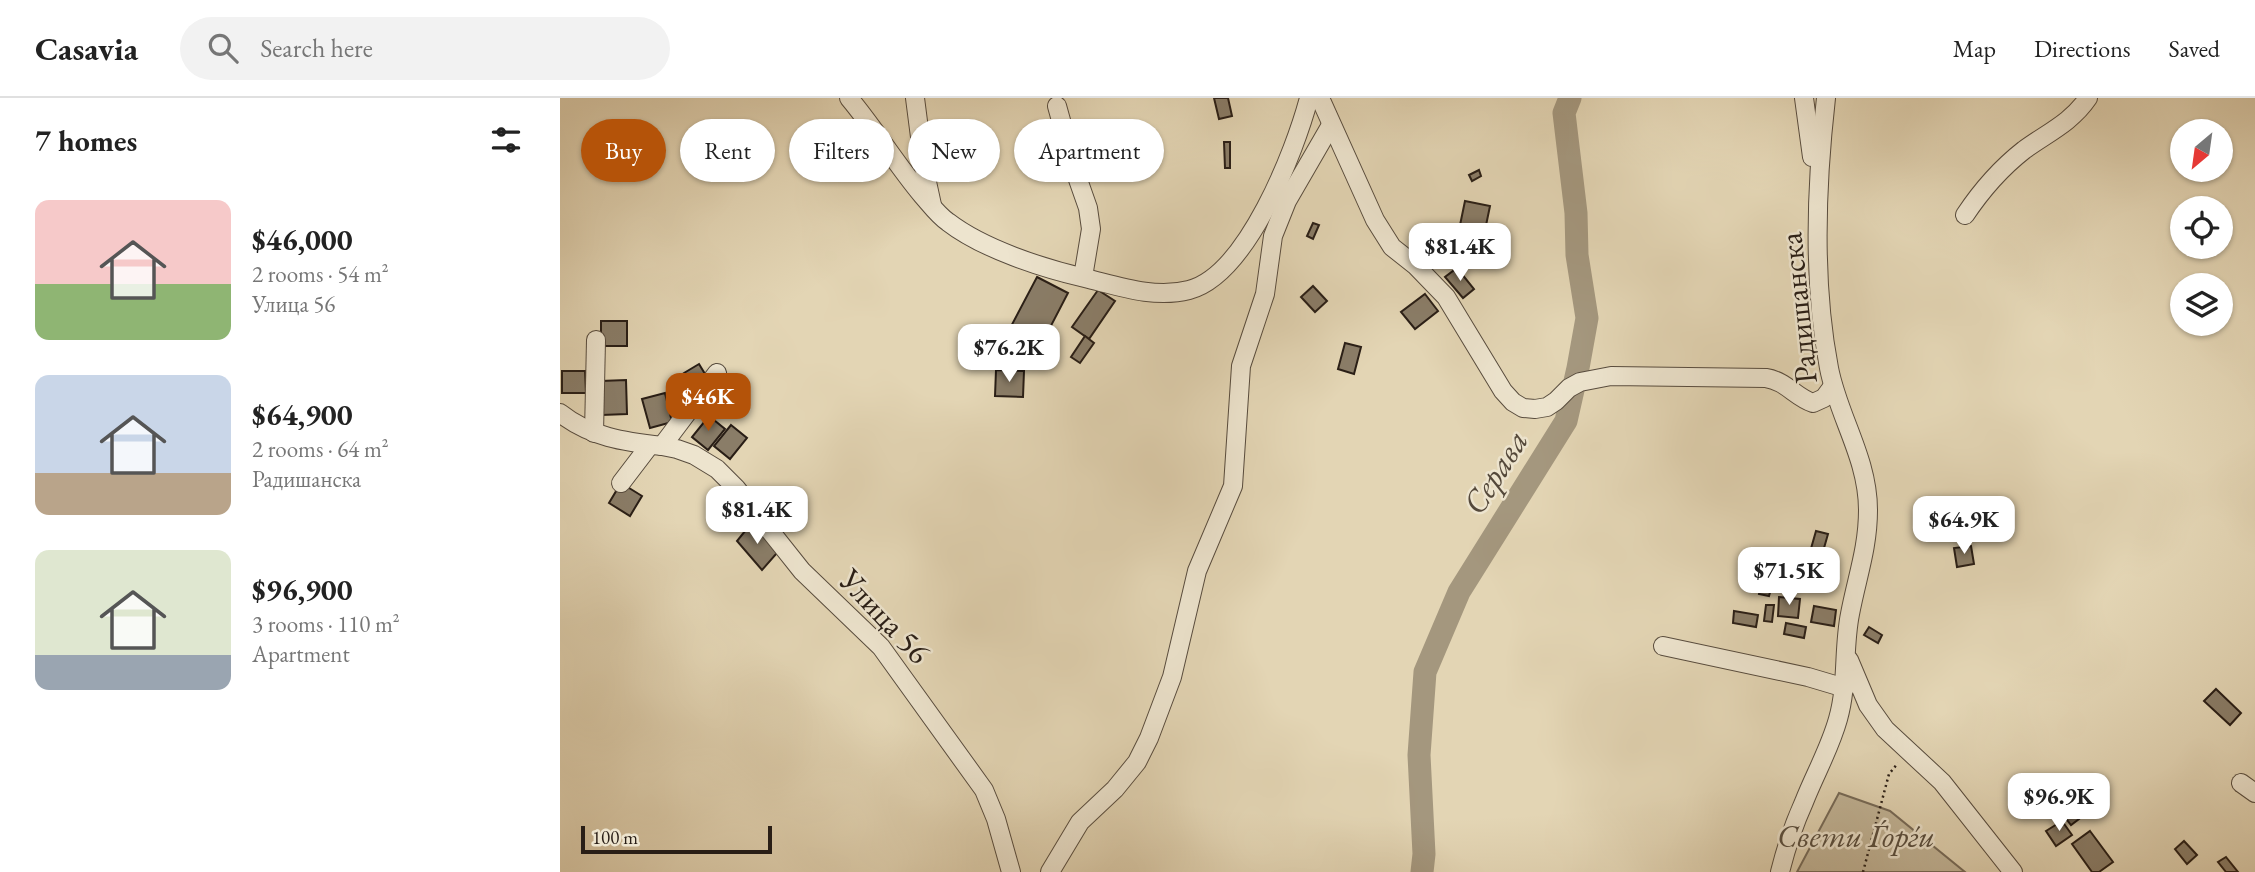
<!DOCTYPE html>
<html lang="en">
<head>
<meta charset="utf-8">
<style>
  :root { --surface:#fff; --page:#f2f2f2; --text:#222; --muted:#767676; --line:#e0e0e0; --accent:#b45309 }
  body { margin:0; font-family:"EB Garamond",serif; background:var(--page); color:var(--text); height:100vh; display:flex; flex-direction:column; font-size:26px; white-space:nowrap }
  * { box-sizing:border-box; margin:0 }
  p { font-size:23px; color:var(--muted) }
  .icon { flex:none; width:38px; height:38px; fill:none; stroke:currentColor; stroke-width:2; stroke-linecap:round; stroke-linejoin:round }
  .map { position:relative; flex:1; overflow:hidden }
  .details { display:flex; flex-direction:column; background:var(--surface); width:560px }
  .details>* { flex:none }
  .top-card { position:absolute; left:21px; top:21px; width:665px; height:63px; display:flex; gap:14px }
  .needle { width:46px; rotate:209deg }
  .fabs { position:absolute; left:1610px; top:21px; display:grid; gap:14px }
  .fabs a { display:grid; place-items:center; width:63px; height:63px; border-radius:50%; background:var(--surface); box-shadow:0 2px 5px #0004; font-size:35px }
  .scale { position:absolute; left:21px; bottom:18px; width:191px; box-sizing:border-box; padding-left:7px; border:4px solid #291e16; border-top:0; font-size:19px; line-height:24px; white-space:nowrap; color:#291e16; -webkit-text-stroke:5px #ede4ce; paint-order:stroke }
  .price { position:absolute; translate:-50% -60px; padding:0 16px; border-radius:14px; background:#fff; color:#222; font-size:23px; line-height:46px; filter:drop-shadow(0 2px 4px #0008) }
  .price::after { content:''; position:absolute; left:50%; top:42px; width:21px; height:16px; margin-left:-10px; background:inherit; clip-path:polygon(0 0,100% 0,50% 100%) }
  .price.on { background:var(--accent); color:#fff }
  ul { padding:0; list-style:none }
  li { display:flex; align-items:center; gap:21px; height:175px; padding:0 35px }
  li span { display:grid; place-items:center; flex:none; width:196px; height:140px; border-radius:14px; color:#555 }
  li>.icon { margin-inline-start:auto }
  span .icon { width:84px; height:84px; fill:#fffc; stroke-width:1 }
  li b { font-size:30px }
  h2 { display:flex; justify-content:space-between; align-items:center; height:84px; padding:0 35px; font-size:30px }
  .chip { padding:0 24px; border-radius:32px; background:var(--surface); box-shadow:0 2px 5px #0004; font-size:24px; line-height:63px }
  .chip.on { background:var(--accent); color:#fff }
  header { display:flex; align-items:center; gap:42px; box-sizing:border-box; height:98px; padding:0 35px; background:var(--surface); border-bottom:2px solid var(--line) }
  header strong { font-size:33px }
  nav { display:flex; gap:38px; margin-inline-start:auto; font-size:24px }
  .search { width:490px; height:63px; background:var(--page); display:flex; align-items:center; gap:18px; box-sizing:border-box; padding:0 24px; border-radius:38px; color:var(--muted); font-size:26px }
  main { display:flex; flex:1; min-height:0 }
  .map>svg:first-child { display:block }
</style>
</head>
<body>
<header>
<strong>Casavia</strong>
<div class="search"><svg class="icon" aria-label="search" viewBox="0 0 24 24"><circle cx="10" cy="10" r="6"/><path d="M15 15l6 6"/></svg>Search here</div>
<nav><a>Map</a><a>Directions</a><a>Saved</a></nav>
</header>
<main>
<section class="details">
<h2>7 homes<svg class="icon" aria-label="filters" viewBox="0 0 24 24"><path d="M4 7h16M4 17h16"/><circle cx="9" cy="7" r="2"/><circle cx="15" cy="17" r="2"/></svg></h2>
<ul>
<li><span style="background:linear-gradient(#f6c9c9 60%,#8fb573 0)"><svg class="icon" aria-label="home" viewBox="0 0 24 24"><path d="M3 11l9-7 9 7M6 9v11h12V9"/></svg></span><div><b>$46,000</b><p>2 rooms · 54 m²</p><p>Улица 56</p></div></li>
<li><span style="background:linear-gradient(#c9d6e8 70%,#b9a48a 0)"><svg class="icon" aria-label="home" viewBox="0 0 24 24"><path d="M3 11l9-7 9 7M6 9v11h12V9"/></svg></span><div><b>$64,900</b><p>2 rooms · 64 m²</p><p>Радишанска</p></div></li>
<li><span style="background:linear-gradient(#dfe7d0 75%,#9aa5b1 0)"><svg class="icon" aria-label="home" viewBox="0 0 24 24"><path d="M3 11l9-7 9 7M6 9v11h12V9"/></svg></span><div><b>$96,900</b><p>3 rooms · 110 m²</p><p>Apartment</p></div></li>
</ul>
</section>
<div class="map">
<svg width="1695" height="774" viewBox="0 0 1695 774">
  <rect width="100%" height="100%" fill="#e3d5b4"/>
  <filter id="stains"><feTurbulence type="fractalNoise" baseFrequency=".00286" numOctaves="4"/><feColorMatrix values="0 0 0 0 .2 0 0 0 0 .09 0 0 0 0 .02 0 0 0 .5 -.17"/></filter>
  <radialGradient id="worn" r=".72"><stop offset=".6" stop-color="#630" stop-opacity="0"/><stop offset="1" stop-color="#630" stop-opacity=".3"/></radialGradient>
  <polygon fill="#c3b699" stroke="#766a58" stroke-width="2" points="1279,695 1330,713 1405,774 1237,774"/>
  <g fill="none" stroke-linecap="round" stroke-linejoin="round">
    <polyline stroke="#a4977e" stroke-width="23" points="862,774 864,756 859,657 865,574 899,494 1006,323 1018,270 1027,220 1017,157 1016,115 1004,15 1010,0"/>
  </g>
  <g fill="#8a7d68" stroke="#291e16" stroke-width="2">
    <polygon points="654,0 668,0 672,18 659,21"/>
    <polygon points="664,44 670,44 670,70 665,70"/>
    <polygon points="919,72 921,78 912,83 909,77"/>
    <polygon points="905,103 930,108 924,137 899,132"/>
    <polygon points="753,125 759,127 753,141 747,138"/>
    <polygon points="897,170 914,191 903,200 885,179"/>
    <polygon points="477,179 508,195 481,247 459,235 447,258 438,253"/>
    <polygon points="753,188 767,203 755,214 741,199"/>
    <polygon points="538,192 555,203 529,241 512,229"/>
    <polygon points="865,196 878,213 855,231 841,214"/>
    <rect x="41" y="223" width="26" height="25"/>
    <polygon points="525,238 534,245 520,265 511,259"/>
    <polygon points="785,245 801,249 794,276 778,271"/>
    <polygon points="139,266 148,281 133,290 124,275"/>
    <polygon points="436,272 464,273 463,299 435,298"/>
    <polygon points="2,273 25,273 26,295 2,295"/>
    <polygon points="66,282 67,316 42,317 41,283"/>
    <polygon points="105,295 112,324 90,330 82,301"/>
    <polygon points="149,318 165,331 148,352 132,339"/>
    <polygon points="171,327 187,340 170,361 154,348"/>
    <polygon points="61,385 82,398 70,418 49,405"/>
    <polygon points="194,422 217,455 202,472 177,443"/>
    <polygon points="1256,433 1268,436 1262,457 1250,454"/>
    <polygon points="1411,448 1414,466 1397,469 1394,450"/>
    <polygon points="1202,482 1213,484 1209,498 1199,496"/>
    <polygon points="1219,499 1240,501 1238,520 1218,518"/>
    <polygon points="1206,507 1214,507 1212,524 1204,523"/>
    <polygon points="1254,508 1276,512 1274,528 1251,524"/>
    <polygon points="1174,513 1198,517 1196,529 1173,525"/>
    <polygon points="1226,525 1246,529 1244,540 1224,536"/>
    <polygon points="1309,529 1322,537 1318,545 1304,537"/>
    <polygon points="1656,591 1681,615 1670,627 1644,603"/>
    <polygon points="1510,708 1519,721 1511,727 1501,714"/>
    <polygon points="1502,723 1512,737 1496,748 1486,733"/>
    <polygon points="1530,733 1553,764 1539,774 1532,774 1512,746"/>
    <polygon points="1624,743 1637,757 1627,766 1615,751"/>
    <polygon points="1666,759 1678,774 1666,774 1658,764"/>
  </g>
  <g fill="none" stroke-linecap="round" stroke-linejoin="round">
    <defs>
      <g id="minor">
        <path d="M289,0C315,31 336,66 362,97C370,106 378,117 388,124C423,151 482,170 525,180C558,188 594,201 629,192C687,177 735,53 749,0"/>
        <polyline points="355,0 364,70 372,107"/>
        <path d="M760,0L815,122L832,149L856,168L886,199L943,293L953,304L963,310L975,311L987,309L996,303L1009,290L1020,284L1051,278L1206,280C1226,283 1235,299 1253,305L1264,300L1273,288"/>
        <polyline points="1244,0 1252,59"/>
        <polyline points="497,8 515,73 528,110 531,131 523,179"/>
        <path d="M1405,117C1421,93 1441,70 1464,52C1487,35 1511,25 1528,0"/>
        <polyline points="157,275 102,348 117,351 134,357 157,371 176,390 242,473 321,549 424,692 436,721 451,774"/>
        <path d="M0,315C30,339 65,344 102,348"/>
        <polyline points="34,335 36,242"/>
        <polyline points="61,385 90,347"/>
        <polyline points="1103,548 1248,579 1285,590"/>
        <polyline points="1289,562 1308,607 1325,631 1382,684 1453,774"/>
        <polyline points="1681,685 1695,695"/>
        <polyline points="490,774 520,724 555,691 577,664 589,640 612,579 637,473 673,388 681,268 705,196 713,138 727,103 771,27"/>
        <path d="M1220,774C1226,750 1234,726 1244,704C1255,676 1270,650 1278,621C1288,586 1283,551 1290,516C1297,479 1308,450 1308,412C1308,360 1278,318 1269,270C1252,182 1256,88 1266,0"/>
      </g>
    </defs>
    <use href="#minor" stroke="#584c3e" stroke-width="20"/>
    <polyline stroke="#291e16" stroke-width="2.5" stroke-dasharray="2 3.5" stroke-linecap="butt" points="1303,774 1329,676 1338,665"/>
    <use href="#minor" stroke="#ede4ce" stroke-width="18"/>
  </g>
  <g text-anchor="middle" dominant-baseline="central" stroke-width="5" stroke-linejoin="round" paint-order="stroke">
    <g font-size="32" fill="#291e16" stroke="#ede4ce">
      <text transform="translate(1238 210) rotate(-96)">Радишанска</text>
      <text transform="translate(325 518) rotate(47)">Улица 56</text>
    </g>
    <g font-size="32" font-style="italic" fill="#574c3d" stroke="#ede4ce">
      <text x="1296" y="738">Свети Ѓорѓи</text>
    </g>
    <g font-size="33" font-style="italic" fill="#54483a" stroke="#ede4ce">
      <text transform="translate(935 374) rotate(-58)">Серава</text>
    </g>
  </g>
  <rect width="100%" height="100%" filter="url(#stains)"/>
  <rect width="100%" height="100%" fill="url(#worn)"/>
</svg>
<div class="fabs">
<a><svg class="needle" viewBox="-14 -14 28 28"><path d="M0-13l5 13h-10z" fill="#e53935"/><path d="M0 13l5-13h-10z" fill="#767676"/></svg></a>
<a><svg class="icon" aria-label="locate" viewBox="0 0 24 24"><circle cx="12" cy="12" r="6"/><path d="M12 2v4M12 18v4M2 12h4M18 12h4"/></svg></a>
<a><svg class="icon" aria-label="layers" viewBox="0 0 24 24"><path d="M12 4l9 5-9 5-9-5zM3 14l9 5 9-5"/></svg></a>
</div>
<div class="scale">100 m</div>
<b class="price" style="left:900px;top:185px">$81.4K</b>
<b class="price" style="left:449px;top:286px">$76.2K</b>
<b class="price on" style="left:148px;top:335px">$46K</b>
<b class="price" style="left:197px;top:448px">$81.4K</b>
<b class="price" style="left:1404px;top:458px">$64.9K</b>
<b class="price" style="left:1229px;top:509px">$71.5K</b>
<b class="price" style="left:1499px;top:735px">$96.9K</b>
<div class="top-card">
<a class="chip on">Buy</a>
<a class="chip">Rent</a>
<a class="chip">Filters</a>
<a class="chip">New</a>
<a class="chip">Apartment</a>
</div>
</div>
</main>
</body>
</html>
